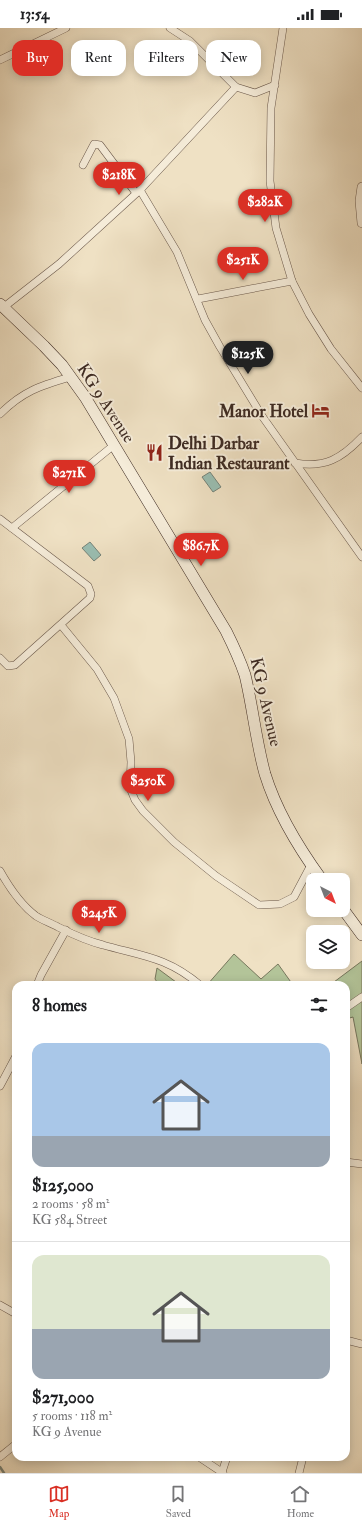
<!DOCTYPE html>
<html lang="en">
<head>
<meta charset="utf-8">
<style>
  :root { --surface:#fff; --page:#f6f6f6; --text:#202124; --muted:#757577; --line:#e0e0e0; --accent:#d93025 }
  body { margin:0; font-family:"IM FELL Double Pica",serif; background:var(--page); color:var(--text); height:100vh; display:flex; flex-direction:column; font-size:15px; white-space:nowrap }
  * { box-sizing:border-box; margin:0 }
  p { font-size:13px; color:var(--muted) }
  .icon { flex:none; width:22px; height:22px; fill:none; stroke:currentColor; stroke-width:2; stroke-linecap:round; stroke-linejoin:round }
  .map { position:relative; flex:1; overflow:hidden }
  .side { position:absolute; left:12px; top:953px; width:338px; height:480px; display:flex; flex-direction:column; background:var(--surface); border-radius:12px; box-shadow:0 2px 10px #0003 }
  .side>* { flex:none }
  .guide { position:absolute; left:12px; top:12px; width:338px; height:36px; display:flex; gap:8px }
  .needle { width:26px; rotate:138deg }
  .buttons { position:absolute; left:306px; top:845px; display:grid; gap:8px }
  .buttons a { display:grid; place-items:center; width:44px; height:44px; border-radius:8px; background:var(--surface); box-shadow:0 2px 10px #0003; font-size:20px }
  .price { position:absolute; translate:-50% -34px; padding:0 9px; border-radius:14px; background:var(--accent); color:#fff; font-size:13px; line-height:26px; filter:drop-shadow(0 1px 2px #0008) }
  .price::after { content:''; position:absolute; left:50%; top:24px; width:12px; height:9px; margin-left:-6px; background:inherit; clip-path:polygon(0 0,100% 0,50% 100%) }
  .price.current { background:#222; color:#fff }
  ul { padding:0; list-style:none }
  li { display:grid; align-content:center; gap:8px; height:212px; padding:0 20px }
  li+li { border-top:1px solid var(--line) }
  li span { display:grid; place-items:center; height:124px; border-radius:12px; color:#555 }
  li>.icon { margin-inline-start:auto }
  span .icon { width:72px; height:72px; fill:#fffc; stroke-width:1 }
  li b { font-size:17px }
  h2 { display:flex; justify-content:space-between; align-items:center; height:48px; padding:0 20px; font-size:17px }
  .chip { padding:0 14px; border-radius:12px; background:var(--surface); box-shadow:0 2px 10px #0003; font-size:14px; line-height:36px }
  .chip.current { background:var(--accent); color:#fff }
  .status { display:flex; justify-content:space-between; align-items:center; height:28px; padding:0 20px; background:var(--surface); direction:ltr }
  .status svg { height:11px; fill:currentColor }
  .dock { display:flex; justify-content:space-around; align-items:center; height:56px; border-top:1px solid var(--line); background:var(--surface); font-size:11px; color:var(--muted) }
  .dock a { display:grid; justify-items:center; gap:2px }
  .dock .current { color:var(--accent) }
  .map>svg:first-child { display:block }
</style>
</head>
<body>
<div class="status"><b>13:54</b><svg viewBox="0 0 49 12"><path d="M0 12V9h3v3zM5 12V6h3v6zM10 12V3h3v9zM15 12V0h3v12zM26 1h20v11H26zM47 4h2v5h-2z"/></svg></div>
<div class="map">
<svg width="362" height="1445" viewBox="0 0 362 1445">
  <rect width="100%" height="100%" fill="#efe1c4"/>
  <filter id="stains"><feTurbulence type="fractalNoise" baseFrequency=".005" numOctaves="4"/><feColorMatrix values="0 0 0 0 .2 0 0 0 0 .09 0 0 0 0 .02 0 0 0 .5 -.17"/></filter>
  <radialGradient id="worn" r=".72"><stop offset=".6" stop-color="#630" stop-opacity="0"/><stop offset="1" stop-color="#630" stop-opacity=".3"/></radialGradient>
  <g fill="#b3c499" stroke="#78785e">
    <polygon points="234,926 261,951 278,936 293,957 207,957"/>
    <polygon points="362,933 362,1036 353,989 346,991 346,957 330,957"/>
    <polygon points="157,940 180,957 159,957 155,951"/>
  </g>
  <g fill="#9abeb2" stroke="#758379">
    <polygon points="210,444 221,459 213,464 202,449"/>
    <polygon points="90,514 101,527 94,533 82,520"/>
  </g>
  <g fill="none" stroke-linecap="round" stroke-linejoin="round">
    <polyline stroke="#758379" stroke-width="2.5" points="0,1439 4,1445"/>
    <defs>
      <g id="minor">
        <polyline points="170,0 190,13 236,59 255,65 275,57"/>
        <polyline points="283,0 271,80 270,153 276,200 292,253 309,286 331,321 362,360"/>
        <polyline points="0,32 66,0"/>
        <polyline points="83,137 94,116 100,117 136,165"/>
        <polyline points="140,162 177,224 205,292 220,319 262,388 362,529"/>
        <polyline points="198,271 292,253"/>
        <polyline points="4,279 59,236 140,162 236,59"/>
        <path d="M0,386C23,363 40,358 70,349"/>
        <path d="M295,435C325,440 341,431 362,409"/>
        <polyline points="0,491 88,558 91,566 90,570 15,637 8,638 0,630"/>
        <polyline points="12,500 114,417"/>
        <polyline points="61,597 97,641 114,670 129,711 131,734 130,760 135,772 143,783 174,814 216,848 259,877 280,876 294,869 311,837"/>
        <path d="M0,843C9,859 21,877 36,888C42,892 51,895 58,899C72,906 87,913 103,917C142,928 167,929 200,957"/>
        <polyline points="37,957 41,947 66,902"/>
        <polyline points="346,980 362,969"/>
        <polyline points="0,1058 16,1028"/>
        <polyline points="346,1134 362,1136"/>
        <polyline points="0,1277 16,1286"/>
        <polyline points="346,1312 362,1316"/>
        <polyline points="0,1429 16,1416"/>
        <polyline points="199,1429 223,1445"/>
        <polyline points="222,1444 227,1429"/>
        <polyline points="299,1445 303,1429"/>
      </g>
      <polyline id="tertiary" points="362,159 360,173 362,195"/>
      <g id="secondary">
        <path d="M0,276L44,318L62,337L85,369L226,603C233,617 240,632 245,647C253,680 256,714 265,746C277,785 298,819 322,852"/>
        <polyline points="343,881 362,907"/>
      </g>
    </defs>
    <use href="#minor" stroke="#6a584b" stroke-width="8"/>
    <use href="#tertiary" stroke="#6a584b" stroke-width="10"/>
    <use href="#secondary" stroke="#3e2b23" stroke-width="12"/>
    <use href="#minor" stroke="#f5ecd9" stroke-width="7"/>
    <use href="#tertiary" stroke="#f5ecd9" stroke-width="9"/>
    <use href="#secondary" stroke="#f5ecd9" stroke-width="11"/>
  </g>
  <defs>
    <symbol id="hotel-bare" viewBox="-9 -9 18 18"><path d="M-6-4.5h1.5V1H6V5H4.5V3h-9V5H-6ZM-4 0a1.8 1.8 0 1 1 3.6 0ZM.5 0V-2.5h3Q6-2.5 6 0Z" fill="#8f2418" stroke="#f5ecd9" stroke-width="2.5" paint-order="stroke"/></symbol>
    <symbol id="restaurant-bare" viewBox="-9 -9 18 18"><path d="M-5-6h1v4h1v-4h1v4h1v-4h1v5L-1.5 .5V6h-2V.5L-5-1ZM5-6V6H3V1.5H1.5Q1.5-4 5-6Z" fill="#8f2418" stroke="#f5ecd9" stroke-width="2.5" paint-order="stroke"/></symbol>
  </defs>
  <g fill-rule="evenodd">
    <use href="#hotel-bare" x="308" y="370" width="25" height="25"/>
    <use href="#restaurant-bare" x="142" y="412" width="25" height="25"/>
  </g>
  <g text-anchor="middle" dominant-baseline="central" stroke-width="4" stroke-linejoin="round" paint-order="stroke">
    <g font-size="17" fill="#3e2b23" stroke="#f5ecd9">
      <text transform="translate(106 375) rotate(57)">KG 9 Avenue</text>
      <text transform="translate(266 674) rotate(77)">KG 9 Avenue</text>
    </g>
    <g font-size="17" font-weight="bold" fill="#3e2b23" stroke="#f5ecd9" text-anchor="end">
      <text x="308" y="383">Manor Hotel</text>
      <text x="168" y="415" text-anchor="start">Delhi Darbar<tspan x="168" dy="20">Indian Restaurant</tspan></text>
    </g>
  </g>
  <rect width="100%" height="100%" filter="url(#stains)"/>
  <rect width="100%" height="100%" fill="url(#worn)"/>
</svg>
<div class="buttons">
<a><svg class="needle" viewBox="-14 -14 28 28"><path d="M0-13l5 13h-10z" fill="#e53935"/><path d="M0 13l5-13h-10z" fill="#757577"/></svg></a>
<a><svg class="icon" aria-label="layers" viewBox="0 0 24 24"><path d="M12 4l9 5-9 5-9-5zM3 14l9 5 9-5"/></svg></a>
</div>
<b class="price" style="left:119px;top:168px">$218K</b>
<b class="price" style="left:265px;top:195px">$282K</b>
<b class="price" style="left:243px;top:253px">$251K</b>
<b class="price current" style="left:248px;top:347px">$125K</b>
<b class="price" style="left:69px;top:466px">$271K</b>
<b class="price" style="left:201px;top:539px">$86.7K</b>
<b class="price" style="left:148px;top:774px">$250K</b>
<b class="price" style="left:99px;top:906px">$245K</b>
<div class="guide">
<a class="chip current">Buy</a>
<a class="chip">Rent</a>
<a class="chip">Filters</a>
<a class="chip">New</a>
</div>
<section class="side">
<h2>8 homes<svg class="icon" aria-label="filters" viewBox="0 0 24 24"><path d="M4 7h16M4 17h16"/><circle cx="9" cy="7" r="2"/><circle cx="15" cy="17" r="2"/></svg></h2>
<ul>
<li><span style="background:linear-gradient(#a9c7e8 75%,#9aa5b1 0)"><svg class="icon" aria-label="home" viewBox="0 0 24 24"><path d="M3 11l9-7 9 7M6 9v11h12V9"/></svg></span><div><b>$125,000</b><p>2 rooms · 58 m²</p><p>KG 584 Street</p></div></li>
<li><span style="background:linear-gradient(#dfe7d0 60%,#9aa5b1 0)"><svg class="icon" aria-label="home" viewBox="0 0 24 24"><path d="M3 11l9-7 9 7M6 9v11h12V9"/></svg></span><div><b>$271,000</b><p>5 rooms · 118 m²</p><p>KG 9 Avenue</p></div></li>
</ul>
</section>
</div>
<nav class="dock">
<a class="current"><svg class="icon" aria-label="map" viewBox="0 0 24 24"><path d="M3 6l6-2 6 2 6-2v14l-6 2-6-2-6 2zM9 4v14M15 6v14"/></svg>Map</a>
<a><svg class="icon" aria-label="saved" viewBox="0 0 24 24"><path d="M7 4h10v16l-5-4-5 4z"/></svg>Saved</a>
<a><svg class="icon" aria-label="home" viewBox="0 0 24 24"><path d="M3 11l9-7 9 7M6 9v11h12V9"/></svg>Home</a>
</nav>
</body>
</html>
